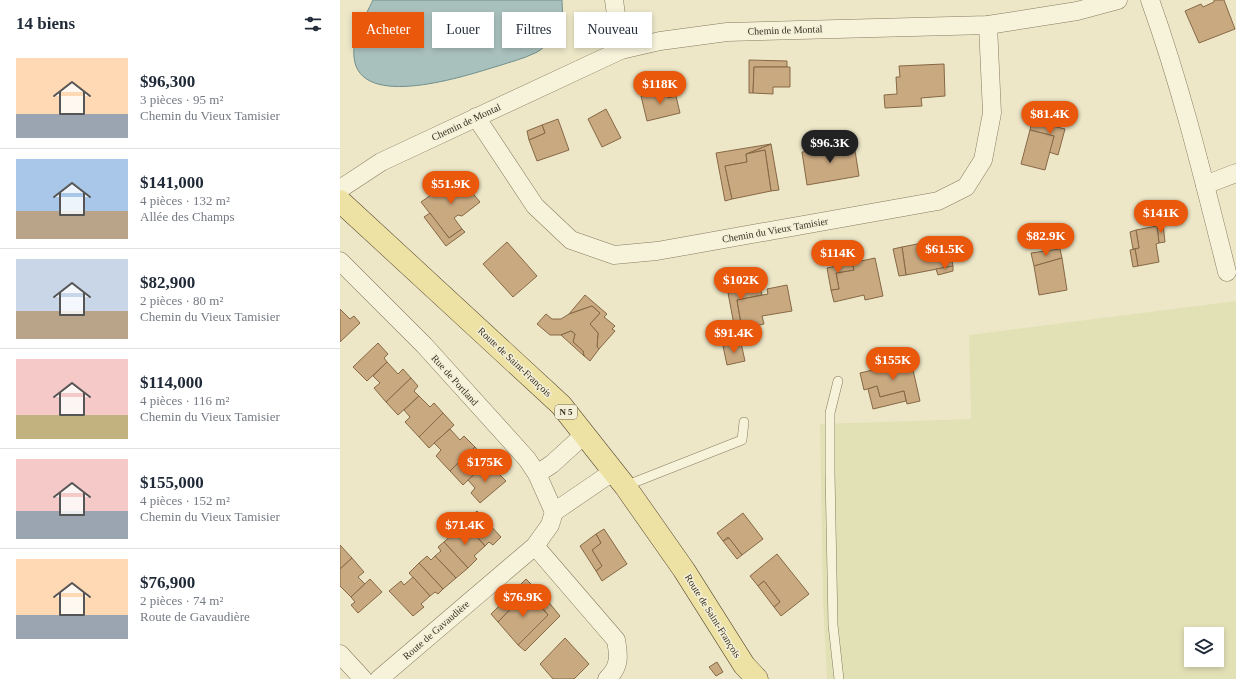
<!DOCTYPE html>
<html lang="fr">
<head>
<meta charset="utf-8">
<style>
  :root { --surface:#fff; --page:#f2f2f3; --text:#1f2937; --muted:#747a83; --line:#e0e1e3; --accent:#ea580c }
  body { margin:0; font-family:Georgia,serif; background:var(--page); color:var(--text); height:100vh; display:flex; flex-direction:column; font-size:15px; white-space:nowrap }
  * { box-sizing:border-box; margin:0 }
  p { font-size:13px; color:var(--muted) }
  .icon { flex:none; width:22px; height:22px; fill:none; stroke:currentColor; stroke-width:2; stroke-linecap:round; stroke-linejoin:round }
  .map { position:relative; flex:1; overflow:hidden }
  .panel { display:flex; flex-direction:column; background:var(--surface); width:340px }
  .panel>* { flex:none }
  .banner { position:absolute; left:12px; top:12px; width:380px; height:36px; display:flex; gap:8px }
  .fabs { position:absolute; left:844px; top:627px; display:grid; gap:8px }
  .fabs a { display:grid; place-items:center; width:40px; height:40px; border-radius:0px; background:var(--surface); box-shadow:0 2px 6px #0003; font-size:20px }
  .price { position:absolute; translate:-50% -34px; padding:0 9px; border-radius:14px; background:var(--accent); color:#fff; font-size:13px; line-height:26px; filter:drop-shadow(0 1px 2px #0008) }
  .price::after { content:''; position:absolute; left:50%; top:24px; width:12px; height:9px; margin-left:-6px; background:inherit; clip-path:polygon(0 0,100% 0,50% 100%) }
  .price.on { background:#222; color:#fff }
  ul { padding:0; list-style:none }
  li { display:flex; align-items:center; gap:12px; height:100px; padding:0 16px }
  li+li { border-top:1px solid var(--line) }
  li span { display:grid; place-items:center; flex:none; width:112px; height:80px; border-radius:0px; color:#555 }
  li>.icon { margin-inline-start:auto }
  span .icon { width:48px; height:48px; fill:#fffc; stroke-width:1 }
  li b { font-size:17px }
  h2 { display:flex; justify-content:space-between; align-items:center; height:48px; padding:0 16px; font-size:17px }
  .tag { padding:0 14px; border-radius:0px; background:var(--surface); box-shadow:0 2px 6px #0003; font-size:14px; line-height:36px }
  .tag.on { background:var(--accent); color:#fff }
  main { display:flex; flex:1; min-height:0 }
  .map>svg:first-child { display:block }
</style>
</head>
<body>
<main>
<section class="panel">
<h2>14 biens<svg class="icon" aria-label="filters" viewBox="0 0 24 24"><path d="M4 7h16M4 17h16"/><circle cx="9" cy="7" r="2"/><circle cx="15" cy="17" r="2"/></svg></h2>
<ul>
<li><span style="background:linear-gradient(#ffd9b3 70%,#9aa5b1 0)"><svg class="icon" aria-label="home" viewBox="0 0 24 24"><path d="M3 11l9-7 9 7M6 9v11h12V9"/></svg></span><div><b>$96,300</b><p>3 pièces · 95 m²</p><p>Chemin du Vieux Tamisier</p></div></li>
<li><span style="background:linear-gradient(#a9c7e8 65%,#b9a48a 0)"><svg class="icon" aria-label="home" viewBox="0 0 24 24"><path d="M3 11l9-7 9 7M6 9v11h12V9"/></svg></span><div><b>$141,000</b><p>4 pièces · 132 m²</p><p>Allée des Champs</p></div></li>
<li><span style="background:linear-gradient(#c9d6e8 65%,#b9a48a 0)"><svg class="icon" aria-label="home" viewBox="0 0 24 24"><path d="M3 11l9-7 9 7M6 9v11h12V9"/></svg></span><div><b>$82,900</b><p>2 pièces · 80 m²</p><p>Chemin du Vieux Tamisier</p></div></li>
<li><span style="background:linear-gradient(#f6c9c9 70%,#c2b280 0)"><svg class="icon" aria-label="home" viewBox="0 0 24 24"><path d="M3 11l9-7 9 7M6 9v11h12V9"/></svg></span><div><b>$114,000</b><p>4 pièces · 116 m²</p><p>Chemin du Vieux Tamisier</p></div></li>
<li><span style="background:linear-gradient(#f6c9c9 65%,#9aa5b1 0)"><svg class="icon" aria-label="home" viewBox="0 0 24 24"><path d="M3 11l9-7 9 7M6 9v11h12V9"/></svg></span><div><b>$155,000</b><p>4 pièces · 152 m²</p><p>Chemin du Vieux Tamisier</p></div></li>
<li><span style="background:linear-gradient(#ffd9b3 70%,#9aa5b1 0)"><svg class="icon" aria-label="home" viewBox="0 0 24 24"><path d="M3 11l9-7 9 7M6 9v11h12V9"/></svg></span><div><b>$76,900</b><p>2 pièces · 74 m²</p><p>Route de Gavaudière</p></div></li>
</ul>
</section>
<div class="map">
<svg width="896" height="679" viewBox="0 0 896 679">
  <rect width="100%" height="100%" fill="#ede7c8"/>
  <path fill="#e2e1b6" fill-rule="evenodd" d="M896,301V679H487L483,602L480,424L631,419L629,335ZM851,634H877V660H851Z"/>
  <path fill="#a9c1bd" stroke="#708f8c" d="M33,0H222L223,26C216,33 204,50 195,53C183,59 170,62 158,66C128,75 19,112 14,57C12,38 25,17 33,0Z"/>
  <g fill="#c9a980" stroke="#866845">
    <polygon points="874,0 884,0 895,29 859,43 845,11 861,4 863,7 874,2"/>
    <polygon points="409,60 447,61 447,67 414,67 413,93 409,93"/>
    <polygon points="604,64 605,96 581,98 582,106 545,108 544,95 557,94 556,77 560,77 559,66"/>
    <polygon points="414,67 450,67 450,87 433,87 433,94 413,93"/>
    <polygon points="334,88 336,96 328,98 326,90"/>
    <polygon points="326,90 328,98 336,96 340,113 307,121 301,96"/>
    <polygon points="266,109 281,138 262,147 248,119"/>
    <polygon points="218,119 229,150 197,161 189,140 205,133 202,125"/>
    <polygon points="692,121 725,129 718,155 709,152 714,136 690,130"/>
    <polygon points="202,125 205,133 189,140 187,131"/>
    <polygon points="690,130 714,136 705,170 681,164"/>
    <polygon points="431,144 439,190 431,191 425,150 406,154"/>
    <polygon points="431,144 406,154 407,162 385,166 392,199 385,201 376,153"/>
    <polygon points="514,144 519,176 467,185 462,152"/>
    <polygon points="425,150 431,191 392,199 385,166 407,162 406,154"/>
    <polygon points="118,176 140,202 122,216 118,215 114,218 122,229 109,238 81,202"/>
    <polygon points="90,213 109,238 122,229 125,232 106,246 84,217"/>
    <polygon points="823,224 825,242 819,243 817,226"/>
    <polygon points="817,226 819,243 816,244 819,262 798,266 795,249 799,248 796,230"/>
    <polygon points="796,230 799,248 793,249 790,232"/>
    <polygon points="608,238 613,266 566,275 562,247"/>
    <polygon points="167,242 197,276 173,297 143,264"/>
    <polygon points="562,247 566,275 559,276 553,249"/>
    <polygon points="720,249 722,258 694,266 691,253"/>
    <polygon points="795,249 798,266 793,267 790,250"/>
    <polygon points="535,258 543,296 525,300 524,295 494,302 491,290 499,289 496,273 514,270 512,263"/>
    <polygon points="722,258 727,290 699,295 694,266"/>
    <polygon points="512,263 514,270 496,273 499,289 491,290 487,268"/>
    <polygon points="613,266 613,271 598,275 596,269"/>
    <polygon points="412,284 413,288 420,287 422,295 397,300 402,329 395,330 388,293 397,291 396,287"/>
    <polygon points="447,285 452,311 422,316 424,324 402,329 397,300 428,294 427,289"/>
    <polygon points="245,295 267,314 264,317 275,326 272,329 275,331 259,349 257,347 258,333 250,324 260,313 252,306 229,314"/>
    <polygon points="252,306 260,313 250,324 258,333 257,347 259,349 250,361 244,356 243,351 233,342 235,334 231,331 221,335 210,335 197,324 206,314 212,319 221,319 229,314"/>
    <polygon points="0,309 10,319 14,316 20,323 0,342"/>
    <polygon points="231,331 235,334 233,342 243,351 244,356 221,335"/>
    <polygon points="38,343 48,354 44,358 47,362 27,381 13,367"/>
    <polygon points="401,343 405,361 387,365 383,346"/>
    <polygon points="571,361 580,401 567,404 564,391 540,397 537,386 524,390 520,373"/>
    <polygon points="47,362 58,374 63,369 71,378 46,402 34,388 40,383 33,376"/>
    <polygon points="71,378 78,386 74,391 79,396 58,415 46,402"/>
    <polygon points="537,386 540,397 564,391 566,401 533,409 528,389"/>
    <polygon points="79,396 90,407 94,403 103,413 79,437 65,422 70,417 64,410"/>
    <polygon points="103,413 114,425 89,448 79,437"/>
    <polygon points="110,429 120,440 124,436 135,447 110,471 96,456 101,450 94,443"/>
    <polygon points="135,447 141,454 137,459 144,465 123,485 110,471"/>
    <polygon points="144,465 153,475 156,471 166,481 140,503 131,493 135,488 128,480"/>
    <polygon points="137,511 161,537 153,545 149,542 145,546 124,522"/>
    <polygon points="403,513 423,539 402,555 388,537 383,541 377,533"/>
    <polygon points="128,527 145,546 134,556 137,559 128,568 104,542 117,530 120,534"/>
    <polygon points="264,529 287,564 262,581 256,571 262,566 252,550 261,543 256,534"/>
    <polygon points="256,534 261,543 252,550 262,566 256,571 240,546"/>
    <polygon points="389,538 402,555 397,559 383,541"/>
    <polygon points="104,542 128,568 116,578 95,556 101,551 98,547"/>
    <polygon points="0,545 12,558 0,569"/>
    <polygon points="437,554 469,594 441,616 434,607 440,602 424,581 418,586 410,576"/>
    <polygon points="87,556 91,560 95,556 116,578 103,589 79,563"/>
    <polygon points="12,558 24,572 18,577 25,584 11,597 0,586 0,569"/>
    <polygon points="79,563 103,589 98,594 95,592 90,596 69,573"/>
    <polygon points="73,577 90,596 81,604 84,607 73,616 49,591 61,581 64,585"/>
    <polygon points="30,579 42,592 18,613 11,605 15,602 11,597"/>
    <polygon points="186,579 200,593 194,599 187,592 158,622 151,614"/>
    <polygon points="424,581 440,602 434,607 418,586"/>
    <polygon points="187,592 208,615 178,645 158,622"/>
    <polygon points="207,600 220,616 185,651 178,645 208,615 201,606"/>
    <polygon points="225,638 249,664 234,679 213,679 200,664"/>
    <polygon points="377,662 383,672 376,676 369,667"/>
  </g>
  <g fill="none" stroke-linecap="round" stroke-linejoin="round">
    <defs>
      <g id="lane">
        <polyline points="498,381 490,413 490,473 493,625 499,679"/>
        <polyline points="285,486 402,440 404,422"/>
      </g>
      <g id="street">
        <polyline points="274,0 281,50"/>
        <path d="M810,0C842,89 864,181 887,272"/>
        <polyline points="136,117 195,206 231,240 274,255 317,251 598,201 626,187 643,160 652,113 648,25"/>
        <polyline points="865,185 896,173"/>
        <polyline points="0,189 41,162 281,50 320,41 387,32 648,25 737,11 778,0"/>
        <polyline points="0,261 84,345 187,459 197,474 214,512"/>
        <polyline points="197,474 212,464 245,434"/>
        <path d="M195,546L276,640C279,656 280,667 267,679"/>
        <polyline points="0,654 23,679"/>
        <polyline points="39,679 195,546 210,525 214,512 274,471"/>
      </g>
      <polyline id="primary" points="0,201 221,405 285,486 344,570 404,665 417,679"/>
    </defs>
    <use href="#lane" stroke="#887a5e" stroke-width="10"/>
    <use href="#street" stroke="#887a5e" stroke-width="19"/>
    <use href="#primary" stroke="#564832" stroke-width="23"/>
    <use href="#lane" stroke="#f7f3db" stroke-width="9"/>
    <use href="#street" stroke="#f7f3db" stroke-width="18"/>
    <use href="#primary" stroke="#ede1a3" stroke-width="22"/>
  </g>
  <g text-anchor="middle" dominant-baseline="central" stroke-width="3" stroke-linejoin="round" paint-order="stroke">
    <rect fill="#f4f0d8" stroke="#716a58" stroke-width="1" x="215" y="405" width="22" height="14" rx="3"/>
    <g font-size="9" font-weight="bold" fill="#393021">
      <text x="226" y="412">N 5</text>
    </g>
    <g font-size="10" fill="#393021" stroke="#f4f0d8">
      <text transform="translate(445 30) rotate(-2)">Chemin de Montal</text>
      <text transform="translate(126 122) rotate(-25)">Chemin de Montal</text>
      <text transform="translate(435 230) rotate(-10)">Chemin du Vieux Tamisier</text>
      <text transform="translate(175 362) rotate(43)">Route de Saint-François</text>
      <text transform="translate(115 380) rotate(48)">Rue de Portland</text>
      <text transform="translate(373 616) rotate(58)">Route de Saint-François</text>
      <text transform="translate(96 630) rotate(-41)">Route de Gavaudière</text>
    </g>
  </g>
</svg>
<div class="fabs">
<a><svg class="icon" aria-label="layers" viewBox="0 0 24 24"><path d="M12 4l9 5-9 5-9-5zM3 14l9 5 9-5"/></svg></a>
</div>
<b class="price" style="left:320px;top:105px">$118K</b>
<b class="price" style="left:710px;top:135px">$81.4K</b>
<b class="price on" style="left:490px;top:164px">$96.3K</b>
<b class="price" style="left:111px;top:205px">$51.9K</b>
<b class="price" style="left:821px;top:234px">$141K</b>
<b class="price" style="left:706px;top:257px">$82.9K</b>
<b class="price" style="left:605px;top:270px">$61.5K</b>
<b class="price" style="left:498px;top:274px">$114K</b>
<b class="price" style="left:401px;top:301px">$102K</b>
<b class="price" style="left:394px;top:354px">$91.4K</b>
<b class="price" style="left:553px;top:381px">$155K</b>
<b class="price" style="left:145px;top:483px">$175K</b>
<b class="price" style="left:125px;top:546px">$71.4K</b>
<b class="price" style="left:183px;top:618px">$76.9K</b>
<div class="banner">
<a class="tag on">Acheter</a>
<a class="tag">Louer</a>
<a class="tag">Filtres</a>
<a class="tag">Nouveau</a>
</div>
</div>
</main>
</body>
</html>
